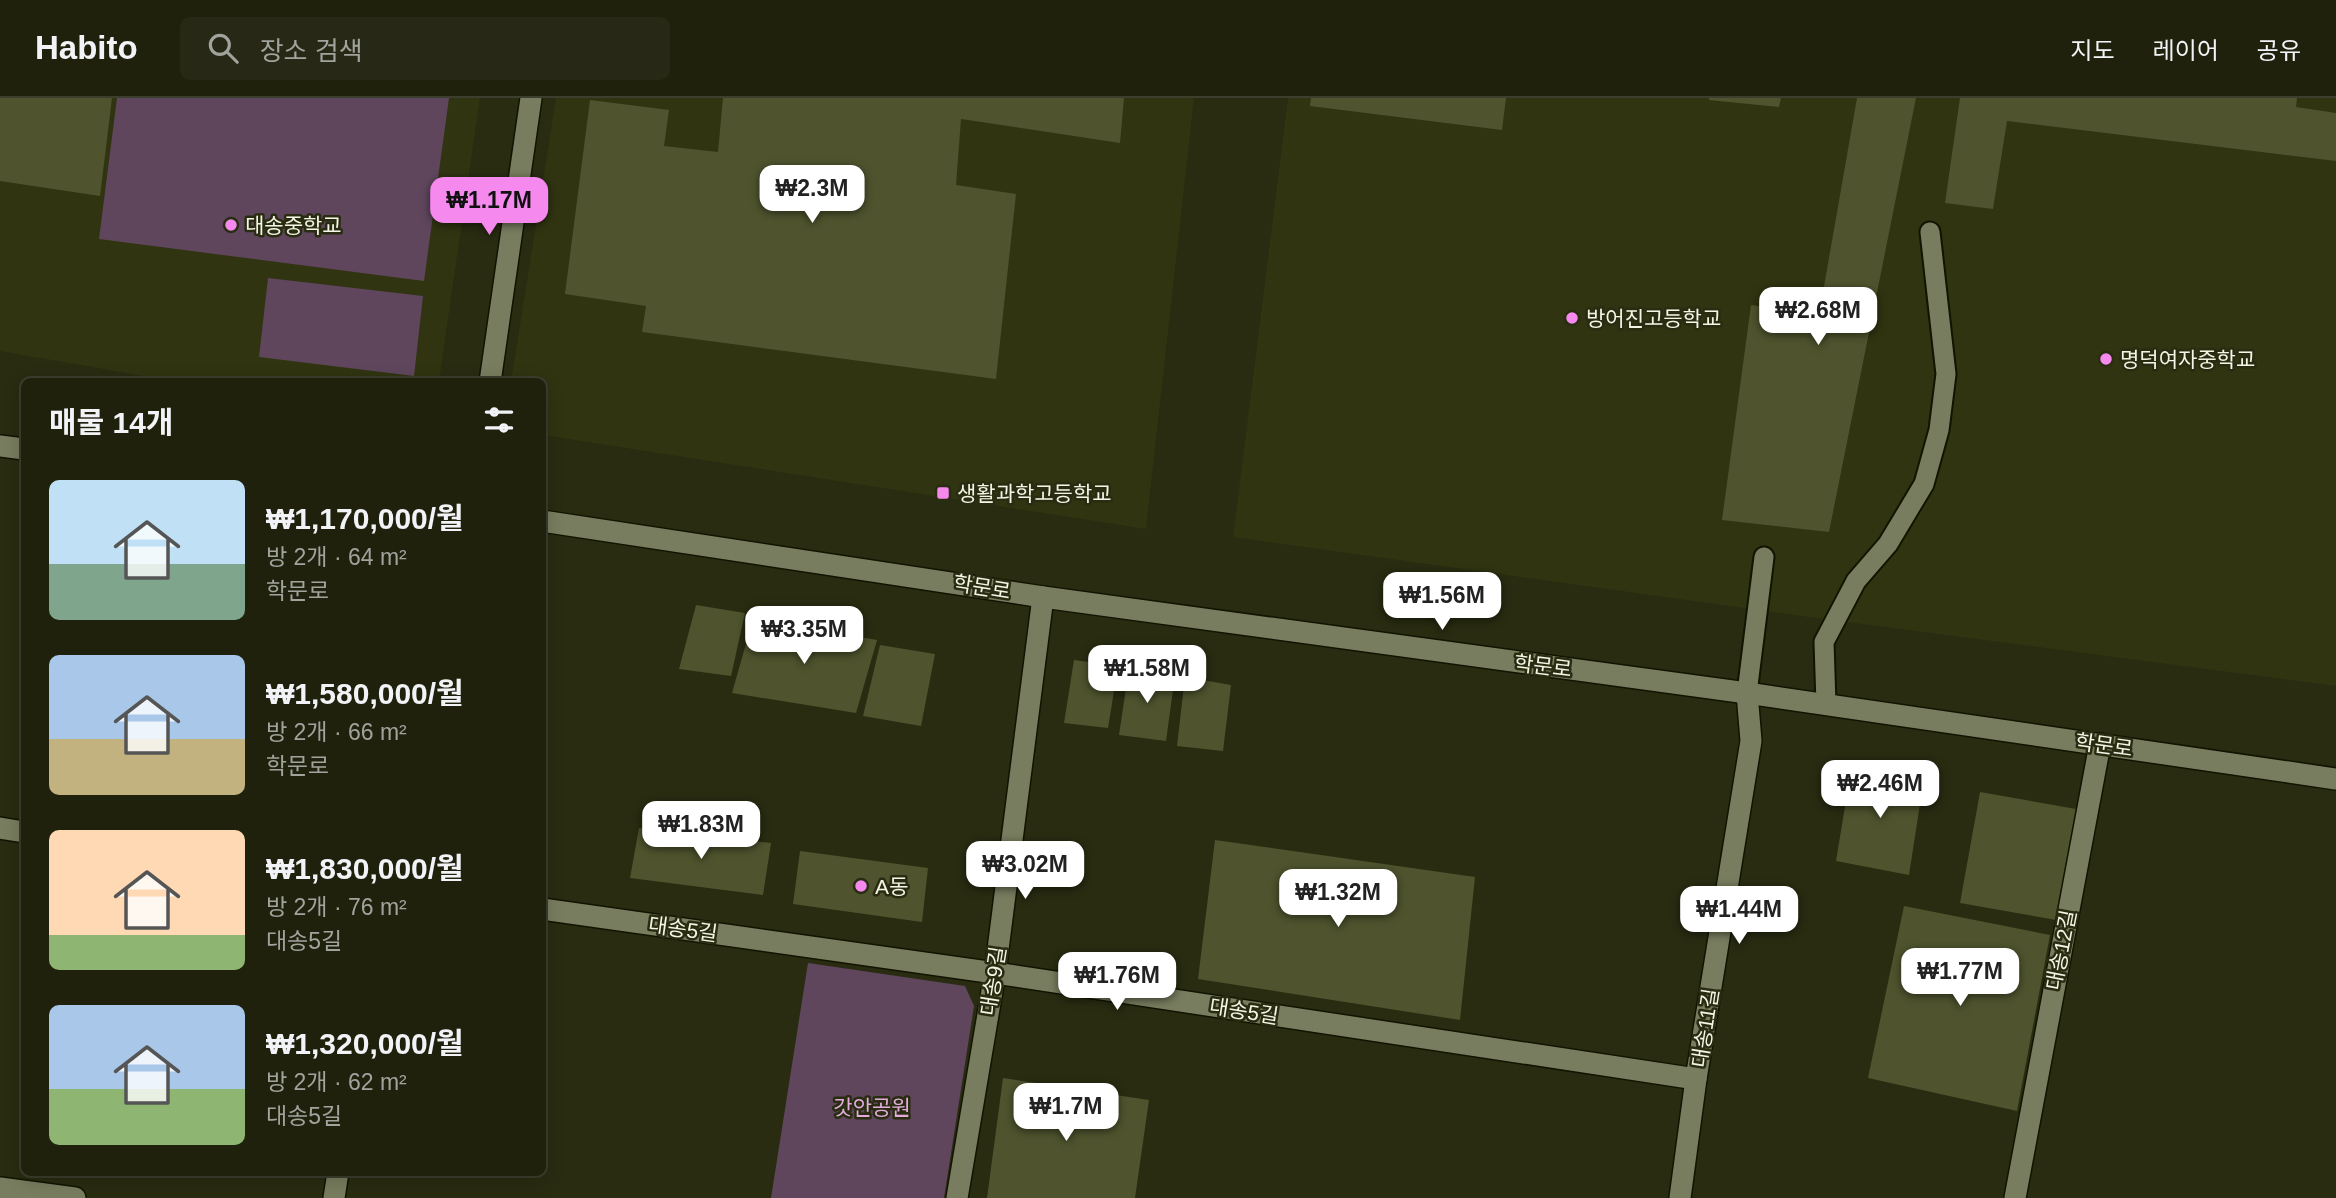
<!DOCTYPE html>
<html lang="ko">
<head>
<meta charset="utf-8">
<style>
  :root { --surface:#1f210d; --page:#272916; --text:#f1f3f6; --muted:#a1a39d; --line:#3c3e2e; --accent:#f589ee }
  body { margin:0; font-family:Helvetica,"Noto Sans KR",sans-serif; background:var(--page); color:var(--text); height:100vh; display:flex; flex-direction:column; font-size:26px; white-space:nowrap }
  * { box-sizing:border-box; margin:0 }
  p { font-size:23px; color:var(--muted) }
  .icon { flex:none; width:38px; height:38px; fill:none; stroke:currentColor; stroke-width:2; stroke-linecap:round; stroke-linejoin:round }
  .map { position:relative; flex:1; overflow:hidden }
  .sheet { position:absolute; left:21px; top:280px; width:525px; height:798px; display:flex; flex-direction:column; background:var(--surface); border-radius:10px; box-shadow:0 4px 18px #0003,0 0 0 2px var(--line) }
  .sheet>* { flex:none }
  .price { position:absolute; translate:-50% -60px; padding:0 16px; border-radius:14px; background:#fff; color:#222; font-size:23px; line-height:46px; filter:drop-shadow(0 2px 4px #0008) }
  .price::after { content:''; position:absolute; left:50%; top:42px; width:21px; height:16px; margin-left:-10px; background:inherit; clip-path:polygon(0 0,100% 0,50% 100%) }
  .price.active { background:var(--accent); color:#111 }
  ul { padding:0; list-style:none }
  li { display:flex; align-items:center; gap:21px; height:175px; padding:0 28px }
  li span { display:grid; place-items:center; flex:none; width:196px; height:140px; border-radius:10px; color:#555 }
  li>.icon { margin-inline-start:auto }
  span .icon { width:84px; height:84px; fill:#fffc; stroke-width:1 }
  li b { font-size:30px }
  h2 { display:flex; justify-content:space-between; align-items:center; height:84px; padding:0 28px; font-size:30px }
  header { display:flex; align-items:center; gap:42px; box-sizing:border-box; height:98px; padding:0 35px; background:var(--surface); border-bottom:2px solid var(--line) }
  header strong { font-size:33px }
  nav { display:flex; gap:38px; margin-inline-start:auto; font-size:24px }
  .search { width:490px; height:63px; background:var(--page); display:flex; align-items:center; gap:18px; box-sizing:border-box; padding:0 24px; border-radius:10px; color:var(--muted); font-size:26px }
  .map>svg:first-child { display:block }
</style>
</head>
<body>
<header>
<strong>Habito</strong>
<div class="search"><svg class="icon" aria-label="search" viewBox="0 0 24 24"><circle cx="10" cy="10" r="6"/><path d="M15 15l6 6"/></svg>장소 검색</div>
<nav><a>지도</a><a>레이어</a><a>공유</a></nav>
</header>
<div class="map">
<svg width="2336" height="1100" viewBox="0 0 2336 1100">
  <rect width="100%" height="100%" fill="#292c11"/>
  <g fill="#303411">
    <polygon points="0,0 480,0 439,283 172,283 0,253"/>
    <polygon points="556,0 1194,0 1146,431 543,337 542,284 511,284"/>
    <polygon points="1288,0 2336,0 2336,588 1831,522 1233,439"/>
  </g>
  <g fill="#5f465d">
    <polygon points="117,0 449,0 424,183 99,141"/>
    <polygon points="268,180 423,198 414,278 259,259"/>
    <polygon points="808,865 965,888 974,908 944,1100 771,1100"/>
  </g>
  <g fill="#4f542e">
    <polygon points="0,0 112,0 100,98 0,83"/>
    <polygon points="723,0 1124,0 1120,45 961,21 956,87 1016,96 996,281 642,234 646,208 565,196 590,2 669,12 664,48 718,54"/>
    <polygon points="1311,0 1506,0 1502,32 1310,8"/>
    <polygon points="1709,0 1781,0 1779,9 1709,2"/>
    <polygon points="1857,0 1916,0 1829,434 1722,422 1751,207 1819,217"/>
    <polygon points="1960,0 2297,0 2296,9 2336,15 2336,63 2007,23 1993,111 1945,105"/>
    <polygon points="696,507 745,515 731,578 679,571"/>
    <polygon points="753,521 877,542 856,615 732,595"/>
    <polygon points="880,547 935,556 921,628 863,618"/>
    <polygon points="1074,562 1118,568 1108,630 1064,625"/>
    <polygon points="1129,570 1175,577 1166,643 1119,637"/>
    <polygon points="1185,579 1231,587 1223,653 1177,648"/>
    <polygon points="1852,666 1924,680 1909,777 1836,763"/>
    <polygon points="1980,694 2076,711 2056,822 1960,805"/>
    <polygon points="639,730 771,745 763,797 630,780"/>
    <polygon points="1215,742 1475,779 1460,922 1198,881"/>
    <polygon points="800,753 928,770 922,824 793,806"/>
    <polygon points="1904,808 2050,837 2017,1013 1868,980"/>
    <polygon points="1003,980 1149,1002 1135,1100 987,1100"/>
  </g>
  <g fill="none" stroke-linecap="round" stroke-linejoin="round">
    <defs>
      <g id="service">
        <polyline points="1747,595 1764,459"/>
        <polyline points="1826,606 1824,544 1856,483 1888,446 1924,386 1939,332 1946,276 1930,134"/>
      </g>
      <g id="minor">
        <polyline points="490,284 531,0"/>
        <polyline points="0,730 24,734"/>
        <polyline points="542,811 995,875 1696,981"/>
        <polyline points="0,1090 75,1100"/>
        <polyline points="334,1100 338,1074"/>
        <polyline points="957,1100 995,875 1043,499"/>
        <polyline points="1680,1100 1696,981 1751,643 1747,595"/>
        <polyline points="2015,1100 2100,646"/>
      </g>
      <g id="tertiary">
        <polyline points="0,348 24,351"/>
        <polyline points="542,423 1043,499 1747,595 2336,681"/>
      </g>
    </defs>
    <use href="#service" stroke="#121400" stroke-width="23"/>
    <use href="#minor" stroke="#121400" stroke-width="24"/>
    <use href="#tertiary" stroke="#121400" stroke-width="24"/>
    <use href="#service" stroke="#787d5f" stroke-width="19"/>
    <use href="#minor" stroke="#787d5f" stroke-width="21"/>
    <use href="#tertiary" stroke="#787d5f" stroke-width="21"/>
  </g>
  <g fill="#f589ee" stroke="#292c11" stroke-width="2.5">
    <circle cx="231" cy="127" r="7"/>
    <circle cx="1572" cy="220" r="7"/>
    <circle cx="2106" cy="261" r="7"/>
    <rect x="936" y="388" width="14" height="14" rx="3.5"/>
    <circle cx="861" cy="788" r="7"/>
  </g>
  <g text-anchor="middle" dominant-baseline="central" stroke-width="5" stroke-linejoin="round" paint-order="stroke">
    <g font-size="21" fill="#f3f5e5" stroke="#292c11" text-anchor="start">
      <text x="245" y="127">대송중학교</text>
      <text x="1586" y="220">방어진고등학교</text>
      <text x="2120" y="261">명덕여자중학교</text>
      <text x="957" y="395">생활과학고등학교</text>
      <text x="875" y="788">A동</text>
    </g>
    <g font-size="21" fill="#f3f5e5" stroke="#292c11">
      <text transform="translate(982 489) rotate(9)">학문로</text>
      <text transform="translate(1543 568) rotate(7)">학문로</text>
      <text transform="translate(2104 647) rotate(8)">학문로</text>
      <text transform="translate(683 831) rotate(8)">대송5길</text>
      <text transform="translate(2061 852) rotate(-79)">대송12길</text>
      <text transform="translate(993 883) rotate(-81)">대송9길</text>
      <text transform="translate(1244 913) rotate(9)">대송5길</text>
      <text transform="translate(1705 930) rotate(-81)">대송11길</text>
    </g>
    <g font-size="21" fill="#e1acdc" stroke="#292c11">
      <text x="872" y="1009">갓안공원</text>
    </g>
  </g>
</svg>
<b class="price" style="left:812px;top:127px">₩2.3M</b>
<b class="price active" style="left:489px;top:139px">₩1.17M</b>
<b class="price" style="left:1818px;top:249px">₩2.68M</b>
<b class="price" style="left:1442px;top:534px">₩1.56M</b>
<b class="price" style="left:804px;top:568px">₩3.35M</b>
<b class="price" style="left:1147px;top:607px">₩1.58M</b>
<b class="price" style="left:1880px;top:722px">₩2.46M</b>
<b class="price" style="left:701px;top:763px">₩1.83M</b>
<b class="price" style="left:1025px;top:803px">₩3.02M</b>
<b class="price" style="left:1338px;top:831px">₩1.32M</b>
<b class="price" style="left:1739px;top:848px">₩1.44M</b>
<b class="price" style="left:1960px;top:910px">₩1.77M</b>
<b class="price" style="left:1117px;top:914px">₩1.76M</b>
<b class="price" style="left:1066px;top:1045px">₩1.7M</b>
<section class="sheet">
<h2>매물 14개<svg class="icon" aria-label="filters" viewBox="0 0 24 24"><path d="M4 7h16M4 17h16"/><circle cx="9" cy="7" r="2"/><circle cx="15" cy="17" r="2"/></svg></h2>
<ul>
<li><span style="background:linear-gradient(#bfe0f5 60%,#7fa58c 0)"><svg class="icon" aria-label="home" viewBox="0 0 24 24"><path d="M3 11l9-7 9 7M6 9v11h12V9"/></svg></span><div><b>₩1,170,000/월</b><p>방 2개 · 64 m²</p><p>학문로</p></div></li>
<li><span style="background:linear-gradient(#a9c7e8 60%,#c2b280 0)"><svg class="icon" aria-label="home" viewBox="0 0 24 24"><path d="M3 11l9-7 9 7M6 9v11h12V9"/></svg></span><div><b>₩1,580,000/월</b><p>방 2개 · 66 m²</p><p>학문로</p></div></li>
<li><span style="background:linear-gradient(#ffd9b3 75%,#8fb573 0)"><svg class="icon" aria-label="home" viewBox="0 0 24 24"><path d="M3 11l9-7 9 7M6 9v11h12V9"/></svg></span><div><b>₩1,830,000/월</b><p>방 2개 · 76 m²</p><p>대송5길</p></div></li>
<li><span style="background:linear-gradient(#a9c7e8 60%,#8fb573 0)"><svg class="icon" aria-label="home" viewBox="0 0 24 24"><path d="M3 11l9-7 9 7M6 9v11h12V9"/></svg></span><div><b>₩1,320,000/월</b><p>방 2개 · 62 m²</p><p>대송5길</p></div></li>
</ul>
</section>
</div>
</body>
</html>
